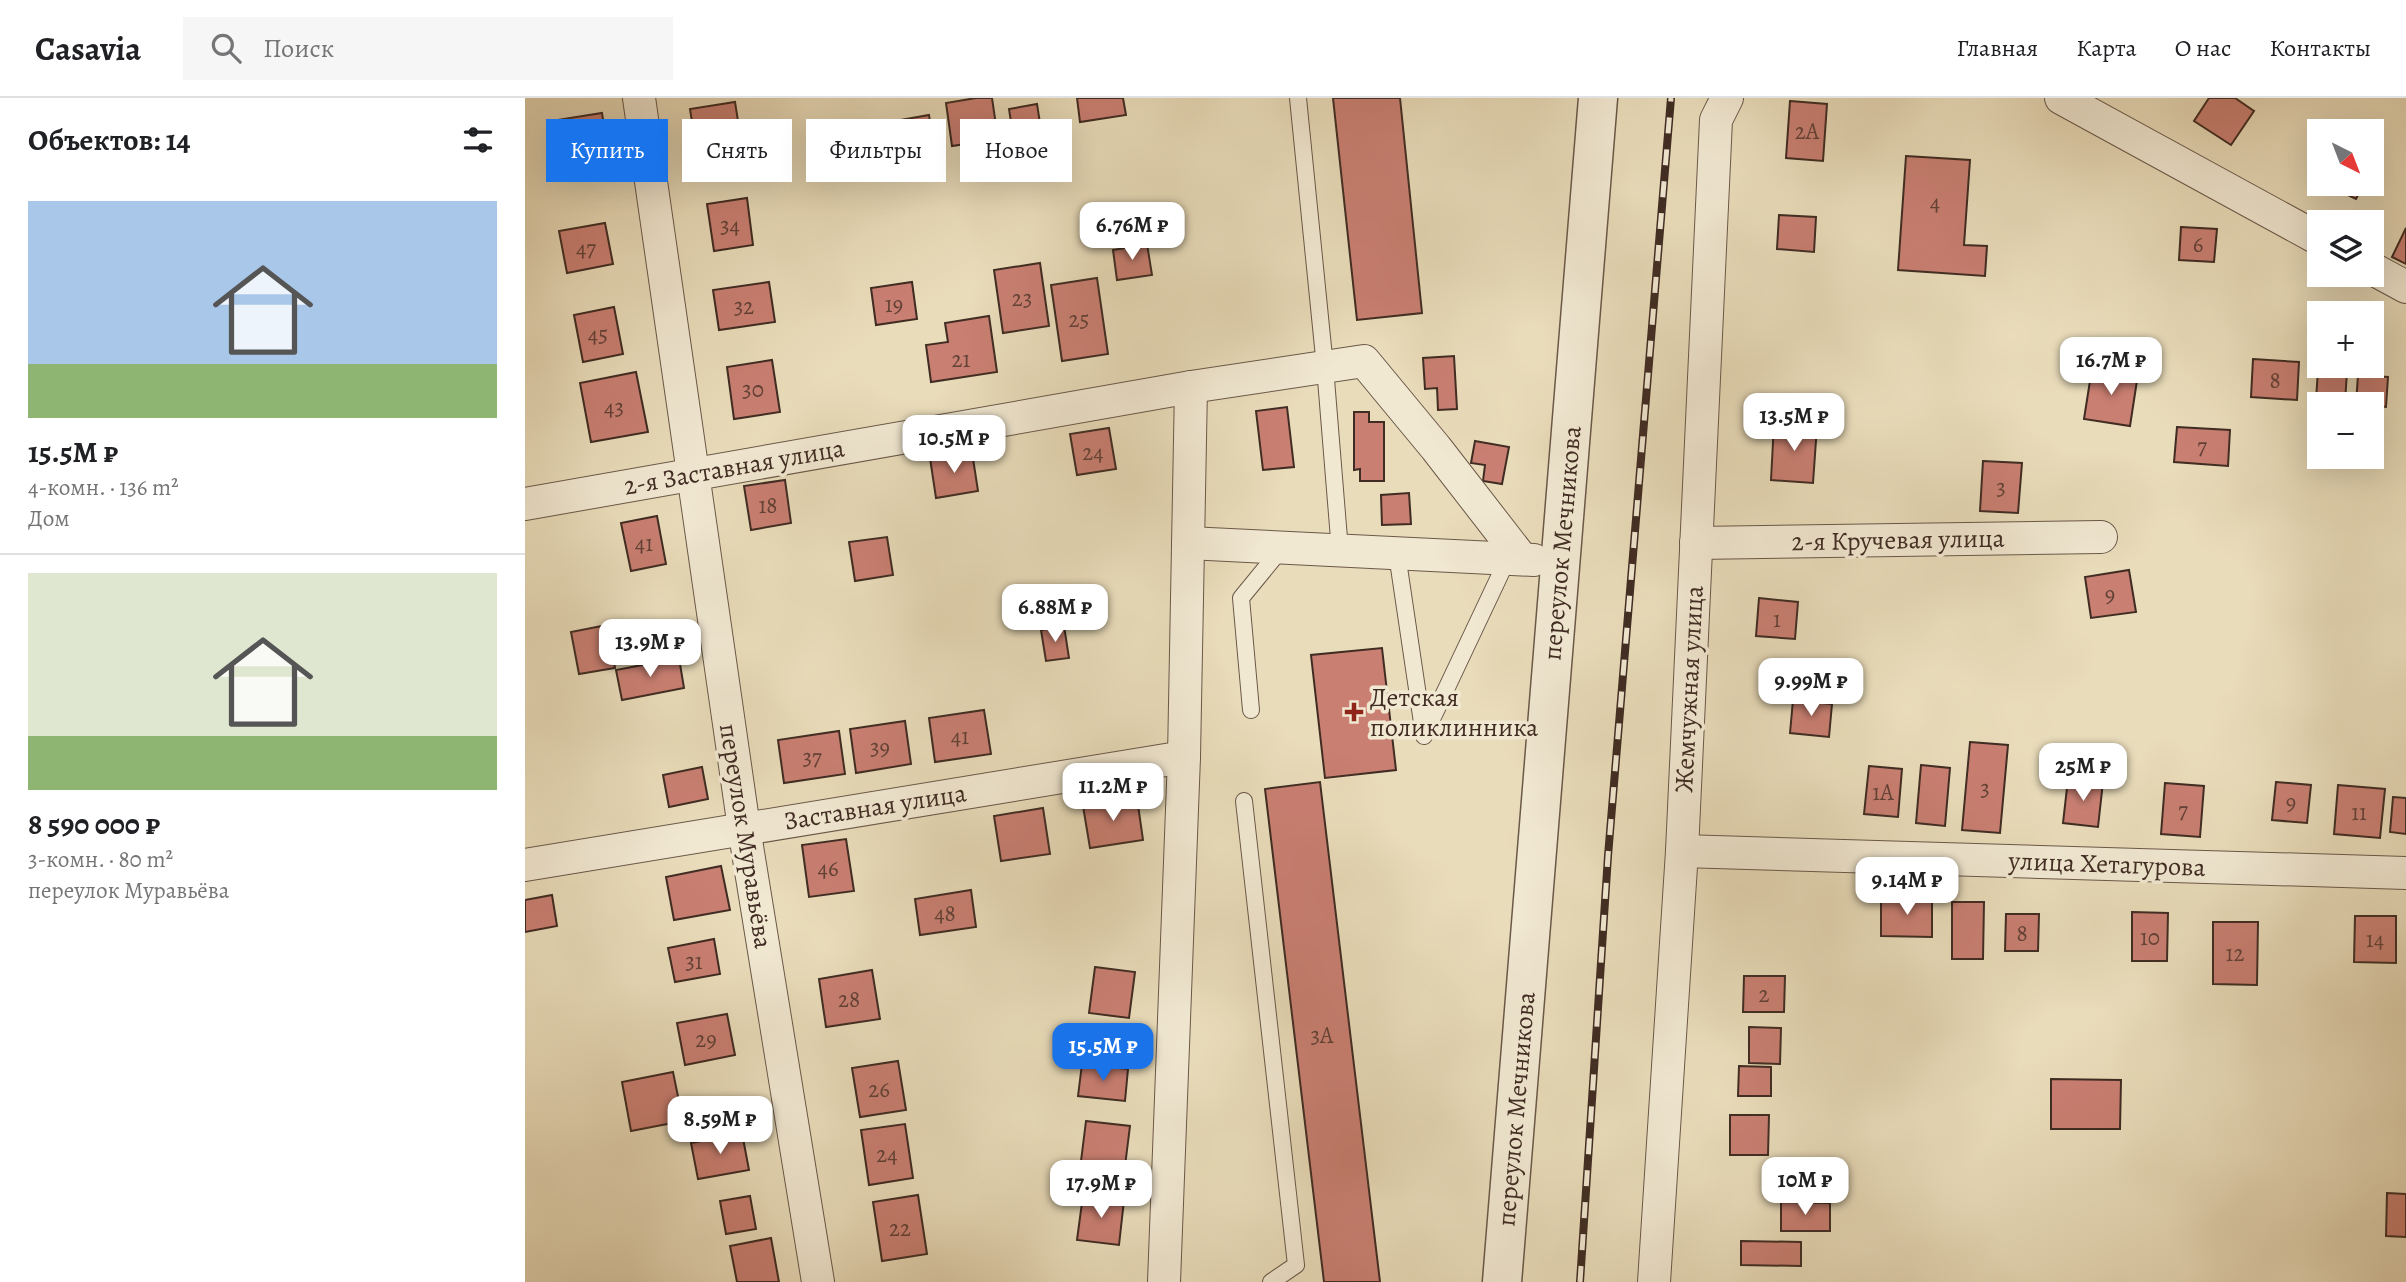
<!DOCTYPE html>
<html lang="ru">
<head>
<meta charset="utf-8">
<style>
  :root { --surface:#fff; --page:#f6f6f6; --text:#202124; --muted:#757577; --line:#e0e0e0; --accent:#1a73e8 }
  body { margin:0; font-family:Alegreya,serif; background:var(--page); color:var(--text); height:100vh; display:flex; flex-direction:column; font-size:26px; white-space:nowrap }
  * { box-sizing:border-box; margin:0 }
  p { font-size:23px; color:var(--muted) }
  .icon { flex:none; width:38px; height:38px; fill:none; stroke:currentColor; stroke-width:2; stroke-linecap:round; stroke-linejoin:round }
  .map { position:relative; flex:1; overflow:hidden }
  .side { display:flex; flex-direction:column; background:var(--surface); width:525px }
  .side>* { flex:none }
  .banner { position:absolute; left:21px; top:21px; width:665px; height:63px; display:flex; gap:14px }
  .needle { width:46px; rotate:138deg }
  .buttons { position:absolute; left:1782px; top:21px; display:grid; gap:14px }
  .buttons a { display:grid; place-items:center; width:77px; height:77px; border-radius:0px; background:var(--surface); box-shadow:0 7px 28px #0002; font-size:35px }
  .price { position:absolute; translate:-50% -60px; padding:0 16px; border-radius:14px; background:#fff; color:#222; font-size:23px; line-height:46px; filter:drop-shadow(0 2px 4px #0008) }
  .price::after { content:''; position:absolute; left:50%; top:42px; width:21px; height:16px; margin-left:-10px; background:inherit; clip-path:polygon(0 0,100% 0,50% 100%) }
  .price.on { background:var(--accent); color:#fff }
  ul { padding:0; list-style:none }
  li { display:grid; align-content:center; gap:14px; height:371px; padding:0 28px }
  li+li { border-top:2px solid var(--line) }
  li span { display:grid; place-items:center; height:217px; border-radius:0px; color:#555 }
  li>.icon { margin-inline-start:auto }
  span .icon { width:126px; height:126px; fill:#fffc; stroke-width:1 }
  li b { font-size:30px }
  h2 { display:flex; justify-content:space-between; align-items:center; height:84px; padding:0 28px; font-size:30px }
  .tag { padding:0 24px; border-radius:0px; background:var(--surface); box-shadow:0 7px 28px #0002; font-size:24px; line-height:63px }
  .tag.on { background:var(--accent); color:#fff }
  header { display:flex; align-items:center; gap:42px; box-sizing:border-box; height:98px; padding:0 35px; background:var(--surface); border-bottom:2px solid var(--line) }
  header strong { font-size:33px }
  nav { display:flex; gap:38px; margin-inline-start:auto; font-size:24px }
  .search { width:490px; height:63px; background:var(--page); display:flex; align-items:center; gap:18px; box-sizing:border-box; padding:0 24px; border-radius:0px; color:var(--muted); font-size:26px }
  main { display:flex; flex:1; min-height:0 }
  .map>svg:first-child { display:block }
</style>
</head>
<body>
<header>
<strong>Casavia</strong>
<div class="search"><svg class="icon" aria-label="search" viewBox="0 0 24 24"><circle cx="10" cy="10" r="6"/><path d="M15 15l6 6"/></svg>Поиск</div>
<nav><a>Главная</a><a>Карта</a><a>О нас</a><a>Контакты</a></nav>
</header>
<main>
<section class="side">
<h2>Объектов: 14<svg class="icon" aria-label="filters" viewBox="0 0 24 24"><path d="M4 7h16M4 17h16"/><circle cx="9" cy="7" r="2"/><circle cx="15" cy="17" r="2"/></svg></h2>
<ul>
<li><span style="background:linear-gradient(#a9c7e8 75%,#8fb573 0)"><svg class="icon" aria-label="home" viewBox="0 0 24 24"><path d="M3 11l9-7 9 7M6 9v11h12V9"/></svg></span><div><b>15.5M ₽</b><p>4-комн. · 136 m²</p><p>Дом</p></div></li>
<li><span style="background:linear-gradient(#dfe7d0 75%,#8fb573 0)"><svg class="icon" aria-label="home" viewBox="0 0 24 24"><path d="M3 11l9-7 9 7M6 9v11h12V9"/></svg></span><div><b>8 590 000 ₽</b><p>3-комн. · 80 m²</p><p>переулок Муравьёва</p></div></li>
</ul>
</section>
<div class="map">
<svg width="1881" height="1184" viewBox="0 0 1881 1184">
  <rect width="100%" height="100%" fill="#e9dcba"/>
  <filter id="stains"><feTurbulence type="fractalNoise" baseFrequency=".00286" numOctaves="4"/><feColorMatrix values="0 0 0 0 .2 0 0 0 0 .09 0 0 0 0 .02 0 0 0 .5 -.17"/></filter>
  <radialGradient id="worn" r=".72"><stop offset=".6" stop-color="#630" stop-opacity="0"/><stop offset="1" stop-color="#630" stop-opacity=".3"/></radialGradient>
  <g fill="#c97f72" stroke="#402c23" stroke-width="2">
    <polygon points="451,0 467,0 473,41 427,48 421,5"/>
    <polygon points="552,0 598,0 601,17 555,24"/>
    <polygon points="808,0 875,0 897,215 832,222"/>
    <polygon points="1684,0 1710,0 1729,13 1706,47 1669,23"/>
    <polygon points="1265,3 1302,6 1298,63 1261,60"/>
    <polygon points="210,4 220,67 175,74 165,11"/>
    <polygon points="512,6 519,51 491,56 484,11"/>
    <polygon points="77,15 84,59 32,67 26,23"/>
    <polygon points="404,17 412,73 373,78 364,24"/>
    <polygon points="356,27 361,63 322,69 317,33"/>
    <polygon points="1381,58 1445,62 1439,147 1462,148 1460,178 1373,172"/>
    <polygon points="1800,86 1839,86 1831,101"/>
    <polygon points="222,100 228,147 189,153 182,106"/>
    <polygon points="1254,117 1291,119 1289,154 1252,151"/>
    <polygon points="80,125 88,166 42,175 34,133"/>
    <polygon points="1656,129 1692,131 1689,164 1654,162"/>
    <polygon points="1881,130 1881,166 1867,159"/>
    <polygon points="622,146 627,177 592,182 588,152"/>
    <polygon points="515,165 524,228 478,235 469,172"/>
    <polygon points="572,180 583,256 537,263 526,187"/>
    <polygon points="244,184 250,224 194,232 188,192"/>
    <polygon points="387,184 392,221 351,227 346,190"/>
    <polygon points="89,209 98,256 58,264 49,217"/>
    <polygon points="464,218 472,274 406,284 401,247 423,244 420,225"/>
    <polygon points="929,258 932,311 913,312 912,290 900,291 898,260"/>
    <polygon points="1728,261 1774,264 1772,302 1726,299"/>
    <polygon points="247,262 255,314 209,321 202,269"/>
    <polygon points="1567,270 1613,276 1605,328 1559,321"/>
    <polygon points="1793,272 1822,274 1820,304 1791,302"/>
    <polygon points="111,274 123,334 66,344 55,285"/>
    <polygon points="1833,277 1863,279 1861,309 1831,306"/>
    <polygon points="762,309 769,369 738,372 731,313"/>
    <polygon points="829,314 844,314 844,324 859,324 859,383 835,383 835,371 829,372"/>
    <polygon points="1249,325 1292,328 1288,385 1246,382"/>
    <polygon points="1652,329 1705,332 1703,368 1649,364"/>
    <polygon points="584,330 591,371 552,377 545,336"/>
    <polygon points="950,343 984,349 977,386 958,383 960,367 946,365"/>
    <polygon points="447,354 453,393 411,400 405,360"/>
    <polygon points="1458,363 1497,365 1493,415 1455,413"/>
    <polygon points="260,382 266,425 226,432 219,388"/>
    <polygon points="884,395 886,426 857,427 856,397"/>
    <polygon points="132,418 141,466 106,473 96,425"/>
    <polygon points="362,439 368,477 330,483 324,444"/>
    <polygon points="1604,472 1611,514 1566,520 1560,479"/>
    <polygon points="1234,500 1273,504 1270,541 1231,538"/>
    <polygon points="82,527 90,570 54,576 46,534"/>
    <polygon points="539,528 544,560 521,563 516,532"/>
    <polygon points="857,550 871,672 800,680 786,557"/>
    <polygon points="154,560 159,590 97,602 91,572"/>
    <polygon points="1268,602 1307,606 1304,639 1265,635"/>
    <polygon points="459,612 466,656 410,664 404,620"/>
    <polygon points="380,623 386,666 331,675 325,631"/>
    <polygon points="314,633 320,676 259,685 253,642"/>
    <polygon points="1445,644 1483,647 1475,735 1437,732"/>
    <polygon points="1396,667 1425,670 1420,728 1391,725"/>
    <polygon points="1344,668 1377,671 1373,719 1339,716"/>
    <polygon points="177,669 183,701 144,709 138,677"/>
    <polygon points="1543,681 1578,684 1573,729 1538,725"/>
    <polygon points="795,684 855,1184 799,1184 740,691"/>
    <polygon points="1751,684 1786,687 1782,725 1747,722"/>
    <polygon points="1640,685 1679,688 1675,739 1636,736"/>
    <polygon points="1813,687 1860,691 1855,740 1809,736"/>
    <polygon points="1868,699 1881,700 1881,736 1865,734"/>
    <polygon points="612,700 618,742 565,750 558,708"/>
    <polygon points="518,710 525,756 476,763 469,718"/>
    <polygon points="321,741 329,793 284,799 277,747"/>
    <polygon points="196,768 205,812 149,822 141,779"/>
    <polygon points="446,792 451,829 395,837 390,801"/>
    <polygon points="27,797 32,828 0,834 0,802"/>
    <polygon points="1356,799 1407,799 1407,839 1356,838"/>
    <polygon points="1427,804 1459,804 1458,861 1427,861"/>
    <polygon points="1607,814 1643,815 1642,863 1607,863"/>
    <polygon points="1481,816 1514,816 1513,853 1480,853"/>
    <polygon points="1830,818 1871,818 1871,865 1829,864"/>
    <polygon points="1688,824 1733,824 1732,887 1688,886"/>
    <polygon points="189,841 195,876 150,884 143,850"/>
    <polygon points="570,869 610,874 604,920 564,915"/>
    <polygon points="347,872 355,921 301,929 294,881"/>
    <polygon points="1219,878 1260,878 1259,914 1218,914"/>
    <polygon points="202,916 210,957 160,967 152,925"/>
    <polygon points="1224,929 1256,930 1255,966 1224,965"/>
    <polygon points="373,963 381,1012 335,1019 327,970"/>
    <polygon points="557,966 603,971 600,1003 553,998"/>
    <polygon points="1214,968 1246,969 1246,998 1213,998"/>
    <polygon points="148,974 158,1023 106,1033 97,984"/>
    <polygon points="1526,981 1596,982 1595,1031 1526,1031"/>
    <polygon points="1205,1017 1244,1017 1243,1057 1205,1057"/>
    <polygon points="561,1023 605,1028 599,1076 555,1071"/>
    <polygon points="380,1026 388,1080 344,1087 336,1032"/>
    <polygon points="217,1035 224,1072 173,1081 166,1045"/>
    <polygon points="1862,1095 1881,1096 1881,1139 1861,1138"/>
    <polygon points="393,1097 402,1156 357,1163 348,1104"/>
    <polygon points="558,1097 599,1102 594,1147 552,1142"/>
    <polygon points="225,1098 231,1131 201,1136 195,1103"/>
    <polygon points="1256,1104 1305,1105 1305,1133 1256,1133"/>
    <polygon points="246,1140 254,1184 212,1184 205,1148"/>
    <polygon points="1216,1143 1276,1144 1276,1168 1216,1167"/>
  </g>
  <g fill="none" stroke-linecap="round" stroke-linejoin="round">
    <defs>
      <g id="service">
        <polyline points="773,0 800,269 815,453"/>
        <polyline points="872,456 899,638 983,460"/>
        <polyline points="726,612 716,500 757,450"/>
        <polyline points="719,703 771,1167 746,1184"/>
      </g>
      <g id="minor">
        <polyline points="114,0 219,730 293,1184"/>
        <polyline points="1536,0 1794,141"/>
        <polyline points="1846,170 1881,189"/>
        <polyline points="0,406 666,289 839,263 911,350 997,461"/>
        <polyline points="663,445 1009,462"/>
        <polyline points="1171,445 1576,439"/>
        <polyline points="1157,753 1881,775"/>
        <polyline points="0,767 659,659"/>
        <polyline points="639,1184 659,659 666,289"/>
        <polyline points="1129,1184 1157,753 1191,22 1202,0"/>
      </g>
      <polyline id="tertiary" points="977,1184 1073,0"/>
    </defs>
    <use href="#service" stroke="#6a5849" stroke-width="18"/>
    <use href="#minor" stroke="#6a5849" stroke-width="34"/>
    <use href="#tertiary" stroke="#6a5849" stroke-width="41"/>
    <use href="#service" stroke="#f1e8d2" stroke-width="16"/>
    <use href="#minor" stroke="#f1e8d2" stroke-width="32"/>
    <use href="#tertiary" stroke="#f1e8d2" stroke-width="38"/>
    <defs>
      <polyline id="rail" points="1055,1184 1083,758 1146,0"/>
    </defs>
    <use href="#rail" stroke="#402c23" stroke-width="8"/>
    <use href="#rail" stroke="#f1e8d2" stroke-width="5" stroke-dasharray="16" stroke-linecap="butt"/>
  </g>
  <path fill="#8f2418" stroke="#f1e8d2" stroke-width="2.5" d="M825.5 603.5h7v7h7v7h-7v7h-7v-7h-7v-7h7z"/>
  <g text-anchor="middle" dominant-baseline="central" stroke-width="7" stroke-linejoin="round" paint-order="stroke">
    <g font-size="23" fill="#624137">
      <text x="1282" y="33">2А</text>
      <text x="1410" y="104">4</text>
      <text x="205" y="127">34</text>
      <text x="1673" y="146">6</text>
      <text x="61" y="150">47</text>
      <text x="497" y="200">23</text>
      <text x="369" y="206">19</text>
      <text x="219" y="208">32</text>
      <text x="554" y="221">25</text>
      <text x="73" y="236">45</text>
      <text x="436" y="261">21</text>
      <text x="1750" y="282">8</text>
      <text x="228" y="291">30</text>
      <text x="89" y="309">43</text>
      <text x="1677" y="348">7</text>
      <text x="568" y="354">24</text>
      <text x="1476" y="389">3</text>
      <text x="243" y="407">18</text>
      <text x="119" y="445">41</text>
      <text x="1585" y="496">9</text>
      <text x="1252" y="521">1</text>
      <text x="435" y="638">41</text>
      <text x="355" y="649">39</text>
      <text x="287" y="659">37</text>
      <text x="1460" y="690">3</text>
      <text x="1358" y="694">1А</text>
      <text x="1766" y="704">9</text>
      <text x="1658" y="712">7</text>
      <text x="1834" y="714">11</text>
      <text x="303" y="770">46</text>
      <text x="420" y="815">48</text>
      <text x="1497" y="835">8</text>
      <text x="1625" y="839">10</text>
      <text x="1850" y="841">14</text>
      <text x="1710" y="855">12</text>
      <text x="169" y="863">31</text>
      <text x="1239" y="896">2</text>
      <text x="324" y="901">28</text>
      <text x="797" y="937">3А</text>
      <text x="181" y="941">29</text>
      <text x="354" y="991">26</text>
      <text x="362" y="1056">24</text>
      <text x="375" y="1130">22</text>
    </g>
    <g font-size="26" fill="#402c23" stroke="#f1e8d2">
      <text transform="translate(209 369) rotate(-10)">2-я Заставная улица</text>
      <text transform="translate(1373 442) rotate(-1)">2-я Кручевая улица</text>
      <text transform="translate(1037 445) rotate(-85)">переулок Мечникова</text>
      <text transform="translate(1164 591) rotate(-87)">Жемчужная улица</text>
      <text transform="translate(350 709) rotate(-9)">Заставная улица</text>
      <text transform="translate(221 738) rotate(81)">переулок Муравьёва</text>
      <text transform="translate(1582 766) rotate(2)">улица Хетагурова</text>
      <text transform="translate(991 1011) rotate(-85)">переулок Мечникова</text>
    </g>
    <g font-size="26" fill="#402c23" stroke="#f1e8d2" text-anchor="start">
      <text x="845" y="599">Детская<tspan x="845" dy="30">поликлинника</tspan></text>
    </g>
  </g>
  <rect width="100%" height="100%" filter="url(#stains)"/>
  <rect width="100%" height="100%" fill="url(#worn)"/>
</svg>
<div class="buttons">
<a><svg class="needle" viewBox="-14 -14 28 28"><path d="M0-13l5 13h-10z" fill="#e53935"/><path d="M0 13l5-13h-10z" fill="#757577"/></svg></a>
<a><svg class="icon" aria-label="layers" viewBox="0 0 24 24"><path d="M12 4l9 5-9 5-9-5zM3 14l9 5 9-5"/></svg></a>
<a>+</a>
<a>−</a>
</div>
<b class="price" style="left:607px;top:164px">6.76M ₽</b>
<b class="price" style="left:1586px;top:299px">16.7M ₽</b>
<b class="price" style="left:1269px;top:355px">13.5M ₽</b>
<b class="price" style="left:429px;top:377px">10.5M ₽</b>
<b class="price" style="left:530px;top:546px">6.88M ₽</b>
<b class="price" style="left:125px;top:581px">13.9M ₽</b>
<b class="price" style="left:1286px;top:620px">9.99M ₽</b>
<b class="price" style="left:1558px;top:705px">25M ₽</b>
<b class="price" style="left:588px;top:725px">11.2M ₽</b>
<b class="price" style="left:1382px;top:819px">9.14M ₽</b>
<b class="price on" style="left:578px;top:985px">15.5M ₽</b>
<b class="price" style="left:195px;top:1058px">8.59M ₽</b>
<b class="price" style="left:1280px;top:1119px">10M ₽</b>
<b class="price" style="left:576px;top:1122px">17.9M ₽</b>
<div class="banner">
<a class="tag on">Купить</a>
<a class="tag">Снять</a>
<a class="tag">Фильтры</a>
<a class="tag">Новое</a>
</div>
</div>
</main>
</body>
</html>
